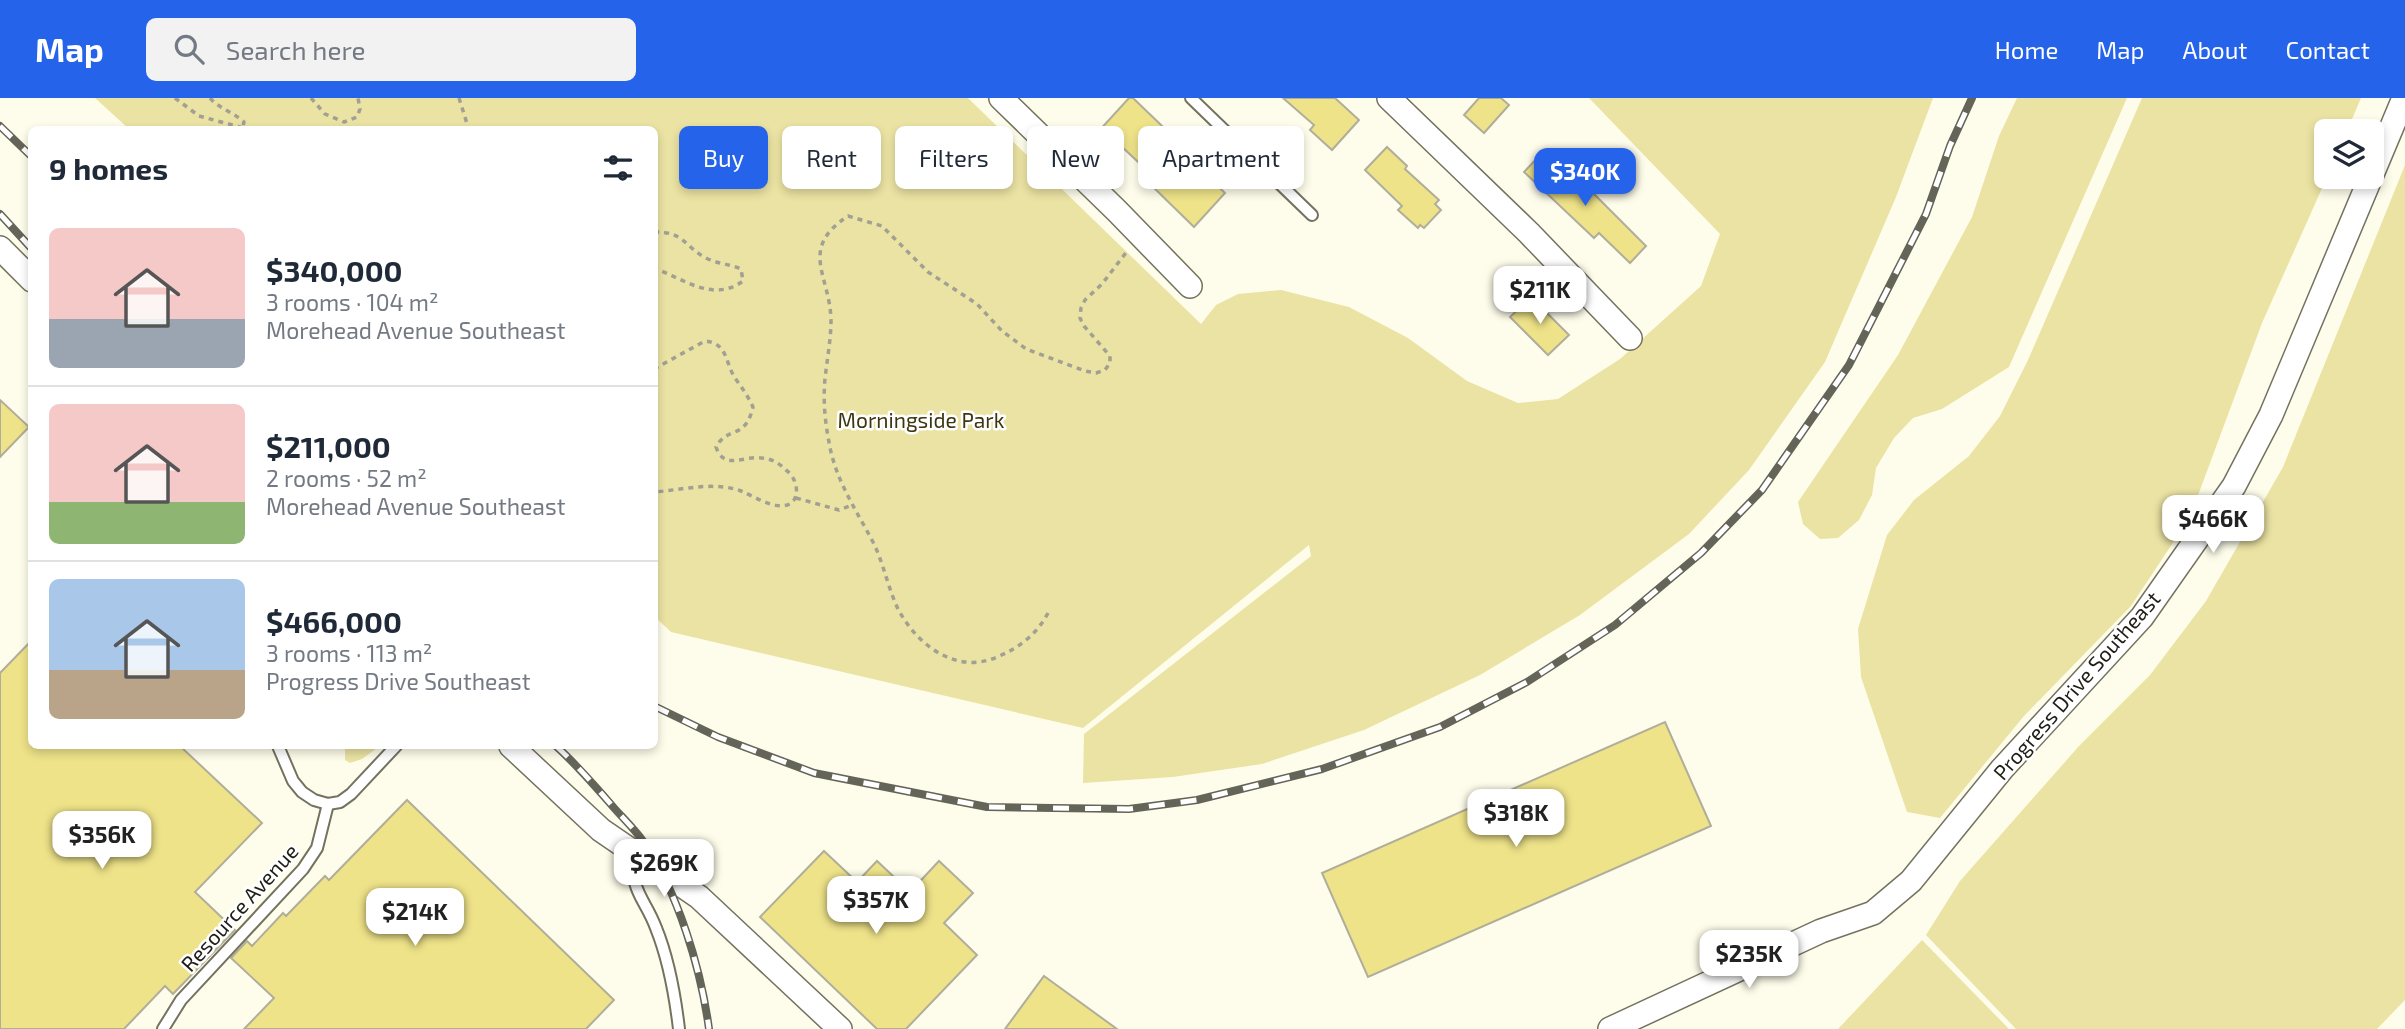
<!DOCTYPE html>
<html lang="en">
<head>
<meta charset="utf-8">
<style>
  :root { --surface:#fff; --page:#f2f2f3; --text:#1f2937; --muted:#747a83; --line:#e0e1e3; --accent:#2563eb }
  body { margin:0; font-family:"Exo 2",sans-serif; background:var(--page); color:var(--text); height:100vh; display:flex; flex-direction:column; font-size:26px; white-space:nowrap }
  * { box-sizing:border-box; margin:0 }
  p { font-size:23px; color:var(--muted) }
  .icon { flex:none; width:38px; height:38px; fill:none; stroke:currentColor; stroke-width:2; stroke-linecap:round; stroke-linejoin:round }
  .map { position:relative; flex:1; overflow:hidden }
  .sheet { position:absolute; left:28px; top:28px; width:630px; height:623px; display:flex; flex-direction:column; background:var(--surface); border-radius:10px; box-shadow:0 4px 10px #0003 }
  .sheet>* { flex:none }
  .guide { position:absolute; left:679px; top:28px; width:665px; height:63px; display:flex; gap:14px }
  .fabs { position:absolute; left:2314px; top:21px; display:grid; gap:14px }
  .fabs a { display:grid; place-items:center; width:70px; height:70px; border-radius:10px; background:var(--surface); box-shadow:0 4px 10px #0003; font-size:35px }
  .price { position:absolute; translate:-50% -60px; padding:0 16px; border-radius:14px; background:#fff; color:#222; font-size:23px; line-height:46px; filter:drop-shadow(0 2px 4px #0008) }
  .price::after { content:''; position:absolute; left:50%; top:42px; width:21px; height:16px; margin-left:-10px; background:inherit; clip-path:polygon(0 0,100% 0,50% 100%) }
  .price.on { background:var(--accent); color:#fff }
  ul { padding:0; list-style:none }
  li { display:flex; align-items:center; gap:21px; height:175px; padding:0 21px }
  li+li { border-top:2px solid var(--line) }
  li span { display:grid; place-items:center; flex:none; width:196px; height:140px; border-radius:10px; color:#555 }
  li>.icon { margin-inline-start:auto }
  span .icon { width:84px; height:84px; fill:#fffc; stroke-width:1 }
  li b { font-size:30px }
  h2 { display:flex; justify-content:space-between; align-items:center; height:84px; padding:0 21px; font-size:30px }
  .chip { padding:0 24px; border-radius:10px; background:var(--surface); box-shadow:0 4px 10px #0003; font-size:24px; line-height:63px }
  .chip.on { background:var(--accent); color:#fff }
  header { display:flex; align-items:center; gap:42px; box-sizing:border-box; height:98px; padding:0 35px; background:var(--accent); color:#fff }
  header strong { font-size:33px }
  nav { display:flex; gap:38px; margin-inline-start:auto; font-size:24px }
  .search { width:490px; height:63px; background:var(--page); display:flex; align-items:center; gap:18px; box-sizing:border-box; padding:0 24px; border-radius:10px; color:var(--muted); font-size:26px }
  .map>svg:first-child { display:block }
</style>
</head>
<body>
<header>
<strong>Map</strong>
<div class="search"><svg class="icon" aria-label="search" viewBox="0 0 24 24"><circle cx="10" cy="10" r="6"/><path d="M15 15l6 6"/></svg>Search here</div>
<nav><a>Home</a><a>Map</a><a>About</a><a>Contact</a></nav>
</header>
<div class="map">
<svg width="2405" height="931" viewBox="0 0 2405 931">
  <rect width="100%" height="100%" fill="#fefdeb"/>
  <g fill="#ebe3a3">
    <polygon points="95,0 968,0 1201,226 1216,207 1238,196 1281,192 1349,209 1408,240 1467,283 1518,305 1558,301 1620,261 1701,188 1720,136 1589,0 1933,0 1896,99 1825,264 1749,372 1689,436 1580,517 1480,577 1364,632 1262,666 1173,679 1083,685 1084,636 1311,458 1309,447 1083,630 671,534 654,518 654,32 129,31"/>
    <polygon points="2017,0 2127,0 2009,269 1942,311 1913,320 1894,340 1876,370 1872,397 1859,422 1838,440 1820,441 1803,426 1798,404 1898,257 1972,119 1999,38"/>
    <polygon points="2142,0 2361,0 2347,33 2326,33 2327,79 2262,225 2190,419 2131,508 2024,618 1940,720 1907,714 1861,579 1858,531 1887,437 1914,402 1969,358 2000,318 2028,262"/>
    <polygon points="2405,67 2405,902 2377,931 2016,931 1926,837 1960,783 2079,648 2150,577 2206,503 2283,369"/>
    <polygon points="345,648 380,648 362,661 350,665 345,662"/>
    <polygon points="1922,842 2009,931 1838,931"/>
  </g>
  <g fill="#eee389" stroke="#b0ae9a" stroke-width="2">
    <polygon points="1129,0 1133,0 1187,52 1207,29 1226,47 1201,72 1225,95 1194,129 1148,84 1154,79 1120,47 1115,52 1097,35"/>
    <polygon points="1283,0 1335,0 1359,22 1332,52 1310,32 1314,27"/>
    <polygon points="1479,0 1501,0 1509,7 1484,35 1464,17"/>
    <polygon points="1387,49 1407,68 1405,71 1439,102 1435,106 1441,112 1424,130 1420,127 1418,130 1398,112 1402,108 1365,72"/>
    <polygon points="1542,55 1587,97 1591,93 1646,148 1630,165 1599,135 1594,140 1524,74"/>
    <polygon points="1531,199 1569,237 1548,257 1510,219"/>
    <polygon points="0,302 29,329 0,359"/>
    <polygon points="32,542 32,648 180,648 262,725 195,794 235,832 173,896 165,888 124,931 0,931 0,575"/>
    <polygon points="1665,624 1711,728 1368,879 1322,775"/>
    <polygon points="407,702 614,902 586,931 244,931 274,900 231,860 247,843 252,848 283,815 286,818 325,778 329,782"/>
    <polygon points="824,753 857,784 877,763 910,794 939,763 973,795 944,825 977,857 906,931 877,931 760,819"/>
    <polygon points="1044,878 1117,931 1005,931"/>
  </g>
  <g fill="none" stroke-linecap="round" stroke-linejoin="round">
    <defs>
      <g id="service">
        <polyline points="1191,0 1312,117"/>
        <polyline points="278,648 293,683 302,694 314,702 328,706 340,704 351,696 396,648"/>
        <path d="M635,755C629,794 644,798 656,830C669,862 675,897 679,931"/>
        <polyline points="163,931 181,902 303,771 317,750 328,706"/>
      </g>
      <g id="minor">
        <polyline points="1001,0 1117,113 1190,188"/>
        <polyline points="1389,0 1529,135 1630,240"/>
        <polyline points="0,150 32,182"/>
        <polyline points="511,648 601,732 699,799 840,931"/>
        <polyline points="1610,931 1821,833 1873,815 1911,783 2002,671 2142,519 2234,388 2271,317 2404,0"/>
      </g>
    </defs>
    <use href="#service" stroke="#74725f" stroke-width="14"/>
    <use href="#minor" stroke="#74725f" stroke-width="26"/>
    <g stroke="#a1a093" stroke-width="3.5" stroke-dasharray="5 5" stroke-linecap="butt">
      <polyline points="175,0 199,18 251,32"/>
      <path d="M210,0C220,11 233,14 244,24L243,28"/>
      <polyline points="311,0 325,16 344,24 357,19 360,11 358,0"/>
      <polyline points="459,0 469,32"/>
      <path d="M654,134C685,133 686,151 708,161C719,166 730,166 741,171L743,183C713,205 684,181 654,170"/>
      <path d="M654,271L705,243C728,245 725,265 735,280C742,290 748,298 753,309C745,343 728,327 716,349C724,373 745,357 762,360C772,361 779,365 786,372C790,375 794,380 795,385C798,393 797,404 787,407C772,411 754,398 741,393C714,383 682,392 654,394"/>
      <polyline points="796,400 839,412 852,407"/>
      <path d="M1048,515C1037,536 1019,550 997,559C956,577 917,547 898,511C888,490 884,467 874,446C857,413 835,382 829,344C825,324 823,302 825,281C827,261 831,242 831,222C830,177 798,151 848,118L882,128L928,174L977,206L1002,233L1026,251L1085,273L1096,275L1105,272L1110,265V258L1084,228L1080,220L1081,210L1085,202L1102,186L1128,152"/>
    </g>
    <use href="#service" stroke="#fff" stroke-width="10"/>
    <use href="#minor" stroke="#fff" stroke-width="23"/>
    <defs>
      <g id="rail">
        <polyline points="0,28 32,59"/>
        <polyline points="0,116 32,151"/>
        <polyline points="654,608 718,639 814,675 987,709 1129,711 1197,702 1322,671 1440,629 1527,584 1615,527 1701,455 1762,392 1849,267 1926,116 1950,48 1972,0"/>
        <path d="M556,648C577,667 596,689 615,711C624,721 635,732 643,743C678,794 701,871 709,931"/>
      </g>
    </defs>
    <use href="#rail" stroke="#656459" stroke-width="8"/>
    <use href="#rail" stroke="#fff" stroke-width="5" stroke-dasharray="16" stroke-linecap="butt"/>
  </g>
  <g text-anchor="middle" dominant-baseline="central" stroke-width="5" stroke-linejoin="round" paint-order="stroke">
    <g font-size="21" fill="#3c3710" stroke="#fff">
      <text x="921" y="321">Morningside Park</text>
    </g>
    <g font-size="21" fill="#1e1d16" stroke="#fff">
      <text transform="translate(2076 587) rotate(-49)">Progress Drive Southeast</text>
      <text transform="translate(239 809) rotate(-48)">Resource Avenue</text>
    </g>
  </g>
</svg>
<div class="fabs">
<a><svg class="icon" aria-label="layers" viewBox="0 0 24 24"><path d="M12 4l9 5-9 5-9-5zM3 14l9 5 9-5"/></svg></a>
</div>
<b class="price on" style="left:1585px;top:110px">$340K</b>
<b class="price" style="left:1540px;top:228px">$211K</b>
<b class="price" style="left:2213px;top:457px">$466K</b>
<b class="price" style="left:1516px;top:751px">$318K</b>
<b class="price" style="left:102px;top:773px">$356K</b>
<b class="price" style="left:664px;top:801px">$269K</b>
<b class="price" style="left:876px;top:838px">$357K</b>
<b class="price" style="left:415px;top:850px">$214K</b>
<b class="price" style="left:1749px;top:892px">$235K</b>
<div class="guide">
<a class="chip on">Buy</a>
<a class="chip">Rent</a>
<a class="chip">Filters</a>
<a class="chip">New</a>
<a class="chip">Apartment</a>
</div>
<section class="sheet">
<h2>9 homes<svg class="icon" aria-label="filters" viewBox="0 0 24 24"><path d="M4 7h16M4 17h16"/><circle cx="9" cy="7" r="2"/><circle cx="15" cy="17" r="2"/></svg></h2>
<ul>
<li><span style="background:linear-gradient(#f6c9c9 65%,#9aa5b1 0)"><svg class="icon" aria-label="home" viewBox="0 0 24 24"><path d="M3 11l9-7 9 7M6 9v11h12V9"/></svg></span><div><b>$340,000</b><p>3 rooms · 104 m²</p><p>Morehead Avenue Southeast</p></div></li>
<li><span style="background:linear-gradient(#f6c9c9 70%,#8fb573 0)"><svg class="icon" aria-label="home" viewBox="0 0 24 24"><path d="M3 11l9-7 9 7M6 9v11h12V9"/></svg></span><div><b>$211,000</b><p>2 rooms · 52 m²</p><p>Morehead Avenue Southeast</p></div></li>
<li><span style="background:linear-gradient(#a9c7e8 65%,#b9a48a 0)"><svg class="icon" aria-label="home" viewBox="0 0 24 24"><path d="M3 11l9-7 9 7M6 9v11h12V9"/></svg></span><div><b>$466,000</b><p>3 rooms · 113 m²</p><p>Progress Drive Southeast</p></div></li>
</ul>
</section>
</div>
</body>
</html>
